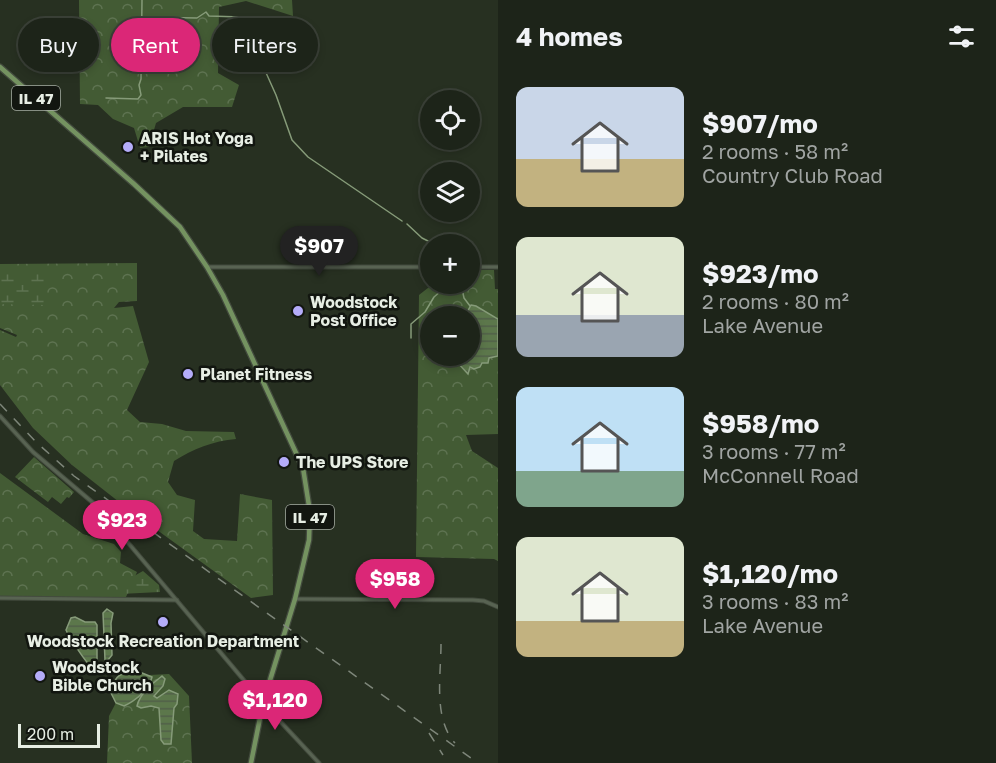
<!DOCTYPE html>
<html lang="en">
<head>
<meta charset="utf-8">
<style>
  :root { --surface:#1d2419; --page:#2a3026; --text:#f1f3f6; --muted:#a0a4a2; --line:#3b4138; --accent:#db2777 }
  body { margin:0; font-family:"Golos Text",sans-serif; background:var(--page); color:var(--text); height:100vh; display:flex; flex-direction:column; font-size:22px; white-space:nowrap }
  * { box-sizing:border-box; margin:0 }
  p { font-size:20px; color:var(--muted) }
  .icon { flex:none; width:33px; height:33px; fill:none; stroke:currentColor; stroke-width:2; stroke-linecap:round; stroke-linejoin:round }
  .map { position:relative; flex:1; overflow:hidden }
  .details { display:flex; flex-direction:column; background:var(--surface); width:498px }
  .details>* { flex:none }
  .guide { position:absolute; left:18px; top:18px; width:390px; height:54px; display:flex; gap:12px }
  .tools { position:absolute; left:420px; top:90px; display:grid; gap:12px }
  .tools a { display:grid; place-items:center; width:60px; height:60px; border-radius:50%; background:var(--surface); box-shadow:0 3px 9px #0003,0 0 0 2px var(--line); font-size:30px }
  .scale { position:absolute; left:18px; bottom:15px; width:82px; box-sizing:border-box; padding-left:6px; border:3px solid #e7eee4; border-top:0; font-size:16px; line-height:21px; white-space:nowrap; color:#e7eee4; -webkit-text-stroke:4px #121610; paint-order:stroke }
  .price { position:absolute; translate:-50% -51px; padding:0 14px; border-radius:21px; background:var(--accent); color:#fff; font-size:20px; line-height:39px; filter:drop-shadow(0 2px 3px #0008) }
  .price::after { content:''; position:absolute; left:50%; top:36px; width:18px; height:14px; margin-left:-9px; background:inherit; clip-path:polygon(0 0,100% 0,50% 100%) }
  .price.on { background:#222; color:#fff }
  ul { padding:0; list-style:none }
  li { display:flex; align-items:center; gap:18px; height:150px; padding:0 18px }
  li span { display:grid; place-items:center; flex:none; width:168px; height:120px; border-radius:12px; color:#555 }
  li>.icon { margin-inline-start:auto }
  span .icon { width:72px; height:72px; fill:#fffc; stroke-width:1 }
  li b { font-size:26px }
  h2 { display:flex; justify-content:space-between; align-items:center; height:72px; padding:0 18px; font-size:26px }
  .chip { padding:0 21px; border-radius:27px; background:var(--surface); box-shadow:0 3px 9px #0003,0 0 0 2px var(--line); font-size:21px; line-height:54px }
  .chip.on { background:var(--accent); color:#fff }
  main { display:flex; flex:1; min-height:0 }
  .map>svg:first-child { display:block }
</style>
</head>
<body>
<main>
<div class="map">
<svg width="498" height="763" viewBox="0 0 498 763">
  <defs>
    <pattern id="forest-crowns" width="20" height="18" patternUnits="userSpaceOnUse" patternTransform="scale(1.5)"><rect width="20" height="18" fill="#435b34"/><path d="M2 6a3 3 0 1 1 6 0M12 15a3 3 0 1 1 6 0" fill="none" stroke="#5e7351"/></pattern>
    <pattern id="wetland-marsh" width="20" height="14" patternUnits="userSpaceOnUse" patternTransform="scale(1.5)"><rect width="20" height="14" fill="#435b34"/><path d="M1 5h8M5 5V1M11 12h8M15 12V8" fill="none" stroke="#5e7351"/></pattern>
    <pattern id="water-rules" width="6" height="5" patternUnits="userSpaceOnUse" patternTransform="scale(1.5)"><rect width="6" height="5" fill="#5c774b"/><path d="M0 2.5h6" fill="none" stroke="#505f48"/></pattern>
  </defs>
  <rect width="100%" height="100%" fill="#273021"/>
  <g fill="url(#forest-crowns)" fill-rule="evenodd">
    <polygon points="79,0 292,0 293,16 246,1 219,7 218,73 239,85 232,107 183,107 156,123 149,147 140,148 134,128 113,119 98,105 80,104"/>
    <path d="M137,263V301L119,302L114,308L133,306L149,362L127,410L140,422L162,424L186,431L234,432L236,439C213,441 193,449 174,461L168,482L177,495L195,500L193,531L204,539L237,541L240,494L272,500L273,595L251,598L128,509L72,465L33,428L0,385V330L16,337L17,335L0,328V264Z"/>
    <path d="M470,270H494L495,289H498V434L466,435L472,451L498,468V561L494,559L416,557L419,295L433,284H470ZM430,316H470V356H430Z"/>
    <polygon points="34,457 74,492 69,498 67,497 61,504 52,497 48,502 15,477"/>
    <polygon points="0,473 83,534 114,544 121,552 120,563 137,572 126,597 0,597"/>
    <polygon points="169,674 189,696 192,763 107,763 109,716 130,676"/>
  </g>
  <g fill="url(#wetland-marsh)">
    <polygon points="0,272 44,272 46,305 0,304"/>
    <polygon points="143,571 159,585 160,592 120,594 134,576"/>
  </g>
  <g fill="url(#water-rules)" stroke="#869b79" stroke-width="1.5">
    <polygon points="471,305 476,306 498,319 498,356 489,358 488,363 482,363 480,367 474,369 470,367 468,374 457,362 457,356 470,356 470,316 465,316"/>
    <polygon points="107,609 113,613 111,623 112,655 108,660 105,660 103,613"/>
    <path d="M75,617L85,622H95L97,625V668C95,668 93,668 92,667C87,665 68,635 66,630L71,618Z"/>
    <path d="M142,673L152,677C149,690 135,701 124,706L116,703L110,691C118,670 121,674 142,673Z"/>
    <path d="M162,676L165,679L163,686L154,696L157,698L169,690L178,694L177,704L174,708L171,744H164L161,740L159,708L151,706L141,708L137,706C140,693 152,684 162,676Z"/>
  </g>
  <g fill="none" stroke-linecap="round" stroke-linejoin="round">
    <g stroke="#869b79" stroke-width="1.5">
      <polyline points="142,17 197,18 206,12 209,16 241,17 276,95 292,140 308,157 402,221"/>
      <polyline points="106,98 138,99 141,95 139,85 141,79 142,0"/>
      <polyline points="407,224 422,238 434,244"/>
      <polyline points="461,284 464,298 470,306"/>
      <polyline points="411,338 411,324 425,312 434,297 449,284"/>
    </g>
    <defs>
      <g id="minor">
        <polyline points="207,267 430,267"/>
        <polyline points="470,267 498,267"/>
        <polyline points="0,416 33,452 98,507 263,703 319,763"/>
        <polyline points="0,598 177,600"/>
        <polyline points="295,599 473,600 484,601 498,607"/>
      </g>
      <g id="major">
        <polyline points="0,67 134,184 180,227 207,267 223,295 303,468 310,512 309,540 295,599 263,703 251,763"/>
        <polyline points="270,689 276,715"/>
      </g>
    </defs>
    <use href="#minor" stroke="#434b3e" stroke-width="5"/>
    <use href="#major" stroke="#434b3e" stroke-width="7"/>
    <use href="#minor" stroke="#586352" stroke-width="3"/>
    <use href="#major" stroke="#749260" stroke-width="4.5"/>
    <g stroke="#7e867a" stroke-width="1.5" stroke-dasharray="10 10" stroke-linecap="butt">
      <polyline points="0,404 36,442 74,476 478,763"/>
      <path d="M441,644C441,675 433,719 455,743"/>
      <polyline points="429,733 443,755"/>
    </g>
  </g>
  <g fill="#b4acf9" stroke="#121610" stroke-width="2">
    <circle cx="128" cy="147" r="6"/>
    <circle cx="298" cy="311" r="6"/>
    <circle cx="188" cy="374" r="6"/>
    <circle cx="284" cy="462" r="6"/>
    <circle cx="163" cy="622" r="6"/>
    <circle cx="40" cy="676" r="6"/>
  </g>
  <g text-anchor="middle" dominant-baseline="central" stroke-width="5" stroke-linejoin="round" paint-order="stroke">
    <g fill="#121610" stroke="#a7ada4" stroke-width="1.5">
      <rect x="12" y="86" width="48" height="24" rx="4.5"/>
      <rect x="286" y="505" width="48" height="24" rx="4.5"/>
    </g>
    <g font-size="15" font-weight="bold" fill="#e7eee4">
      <text x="36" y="98">IL 47</text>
      <text x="310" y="517">IL 47</text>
    </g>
    <g font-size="16" font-weight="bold" fill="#e7eee4" stroke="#121610" text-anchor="start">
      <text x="140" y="138">ARIS Hot Yoga<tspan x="140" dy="18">+ Pilates</tspan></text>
      <text x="310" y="302">Woodstock<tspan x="310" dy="18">Post Office</tspan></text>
      <text x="200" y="374">Planet Fitness</text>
      <text x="296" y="462">The UPS Store</text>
      <text x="163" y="641" text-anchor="middle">Woodstock Recreation Department</text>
      <text x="52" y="667">Woodstock<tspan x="52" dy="18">Bible Church</tspan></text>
    </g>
  </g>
</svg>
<div class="tools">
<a><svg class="icon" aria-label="locate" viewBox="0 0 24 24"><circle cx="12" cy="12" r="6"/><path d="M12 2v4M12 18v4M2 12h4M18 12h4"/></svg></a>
<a><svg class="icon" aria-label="layers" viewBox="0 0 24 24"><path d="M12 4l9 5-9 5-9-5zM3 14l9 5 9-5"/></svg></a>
<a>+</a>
<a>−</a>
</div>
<div class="scale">200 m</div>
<b class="price on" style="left:319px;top:277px">$907</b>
<b class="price" style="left:122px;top:551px">$923</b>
<b class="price" style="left:395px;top:610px">$958</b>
<b class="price" style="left:275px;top:731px">$1,120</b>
<div class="guide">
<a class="chip">Buy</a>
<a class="chip on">Rent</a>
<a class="chip">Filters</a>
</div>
</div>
<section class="details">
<h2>4 homes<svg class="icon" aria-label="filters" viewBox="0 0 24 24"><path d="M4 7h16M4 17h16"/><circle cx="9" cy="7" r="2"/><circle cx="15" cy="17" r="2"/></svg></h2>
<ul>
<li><span style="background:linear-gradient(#c9d6e8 60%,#c2b280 0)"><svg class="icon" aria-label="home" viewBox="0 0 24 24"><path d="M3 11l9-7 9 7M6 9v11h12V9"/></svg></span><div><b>$907/mo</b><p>2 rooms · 58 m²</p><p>Country Club Road</p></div></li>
<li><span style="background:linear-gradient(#dfe7d0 65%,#9aa5b1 0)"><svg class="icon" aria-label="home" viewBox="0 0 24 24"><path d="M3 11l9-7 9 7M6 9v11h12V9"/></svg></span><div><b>$923/mo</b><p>2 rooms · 80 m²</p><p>Lake Avenue</p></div></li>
<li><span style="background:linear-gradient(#bfe0f5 70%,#7fa58c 0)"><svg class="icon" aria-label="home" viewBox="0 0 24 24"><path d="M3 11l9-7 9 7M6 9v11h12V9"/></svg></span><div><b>$958/mo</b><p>3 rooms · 77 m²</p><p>McConnell Road</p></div></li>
<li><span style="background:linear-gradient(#dfe7d0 70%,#c2b280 0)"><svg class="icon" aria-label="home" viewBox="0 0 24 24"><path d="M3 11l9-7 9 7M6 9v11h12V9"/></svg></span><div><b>$1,120/mo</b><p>3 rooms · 83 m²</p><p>Lake Avenue</p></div></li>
</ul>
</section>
</main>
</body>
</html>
